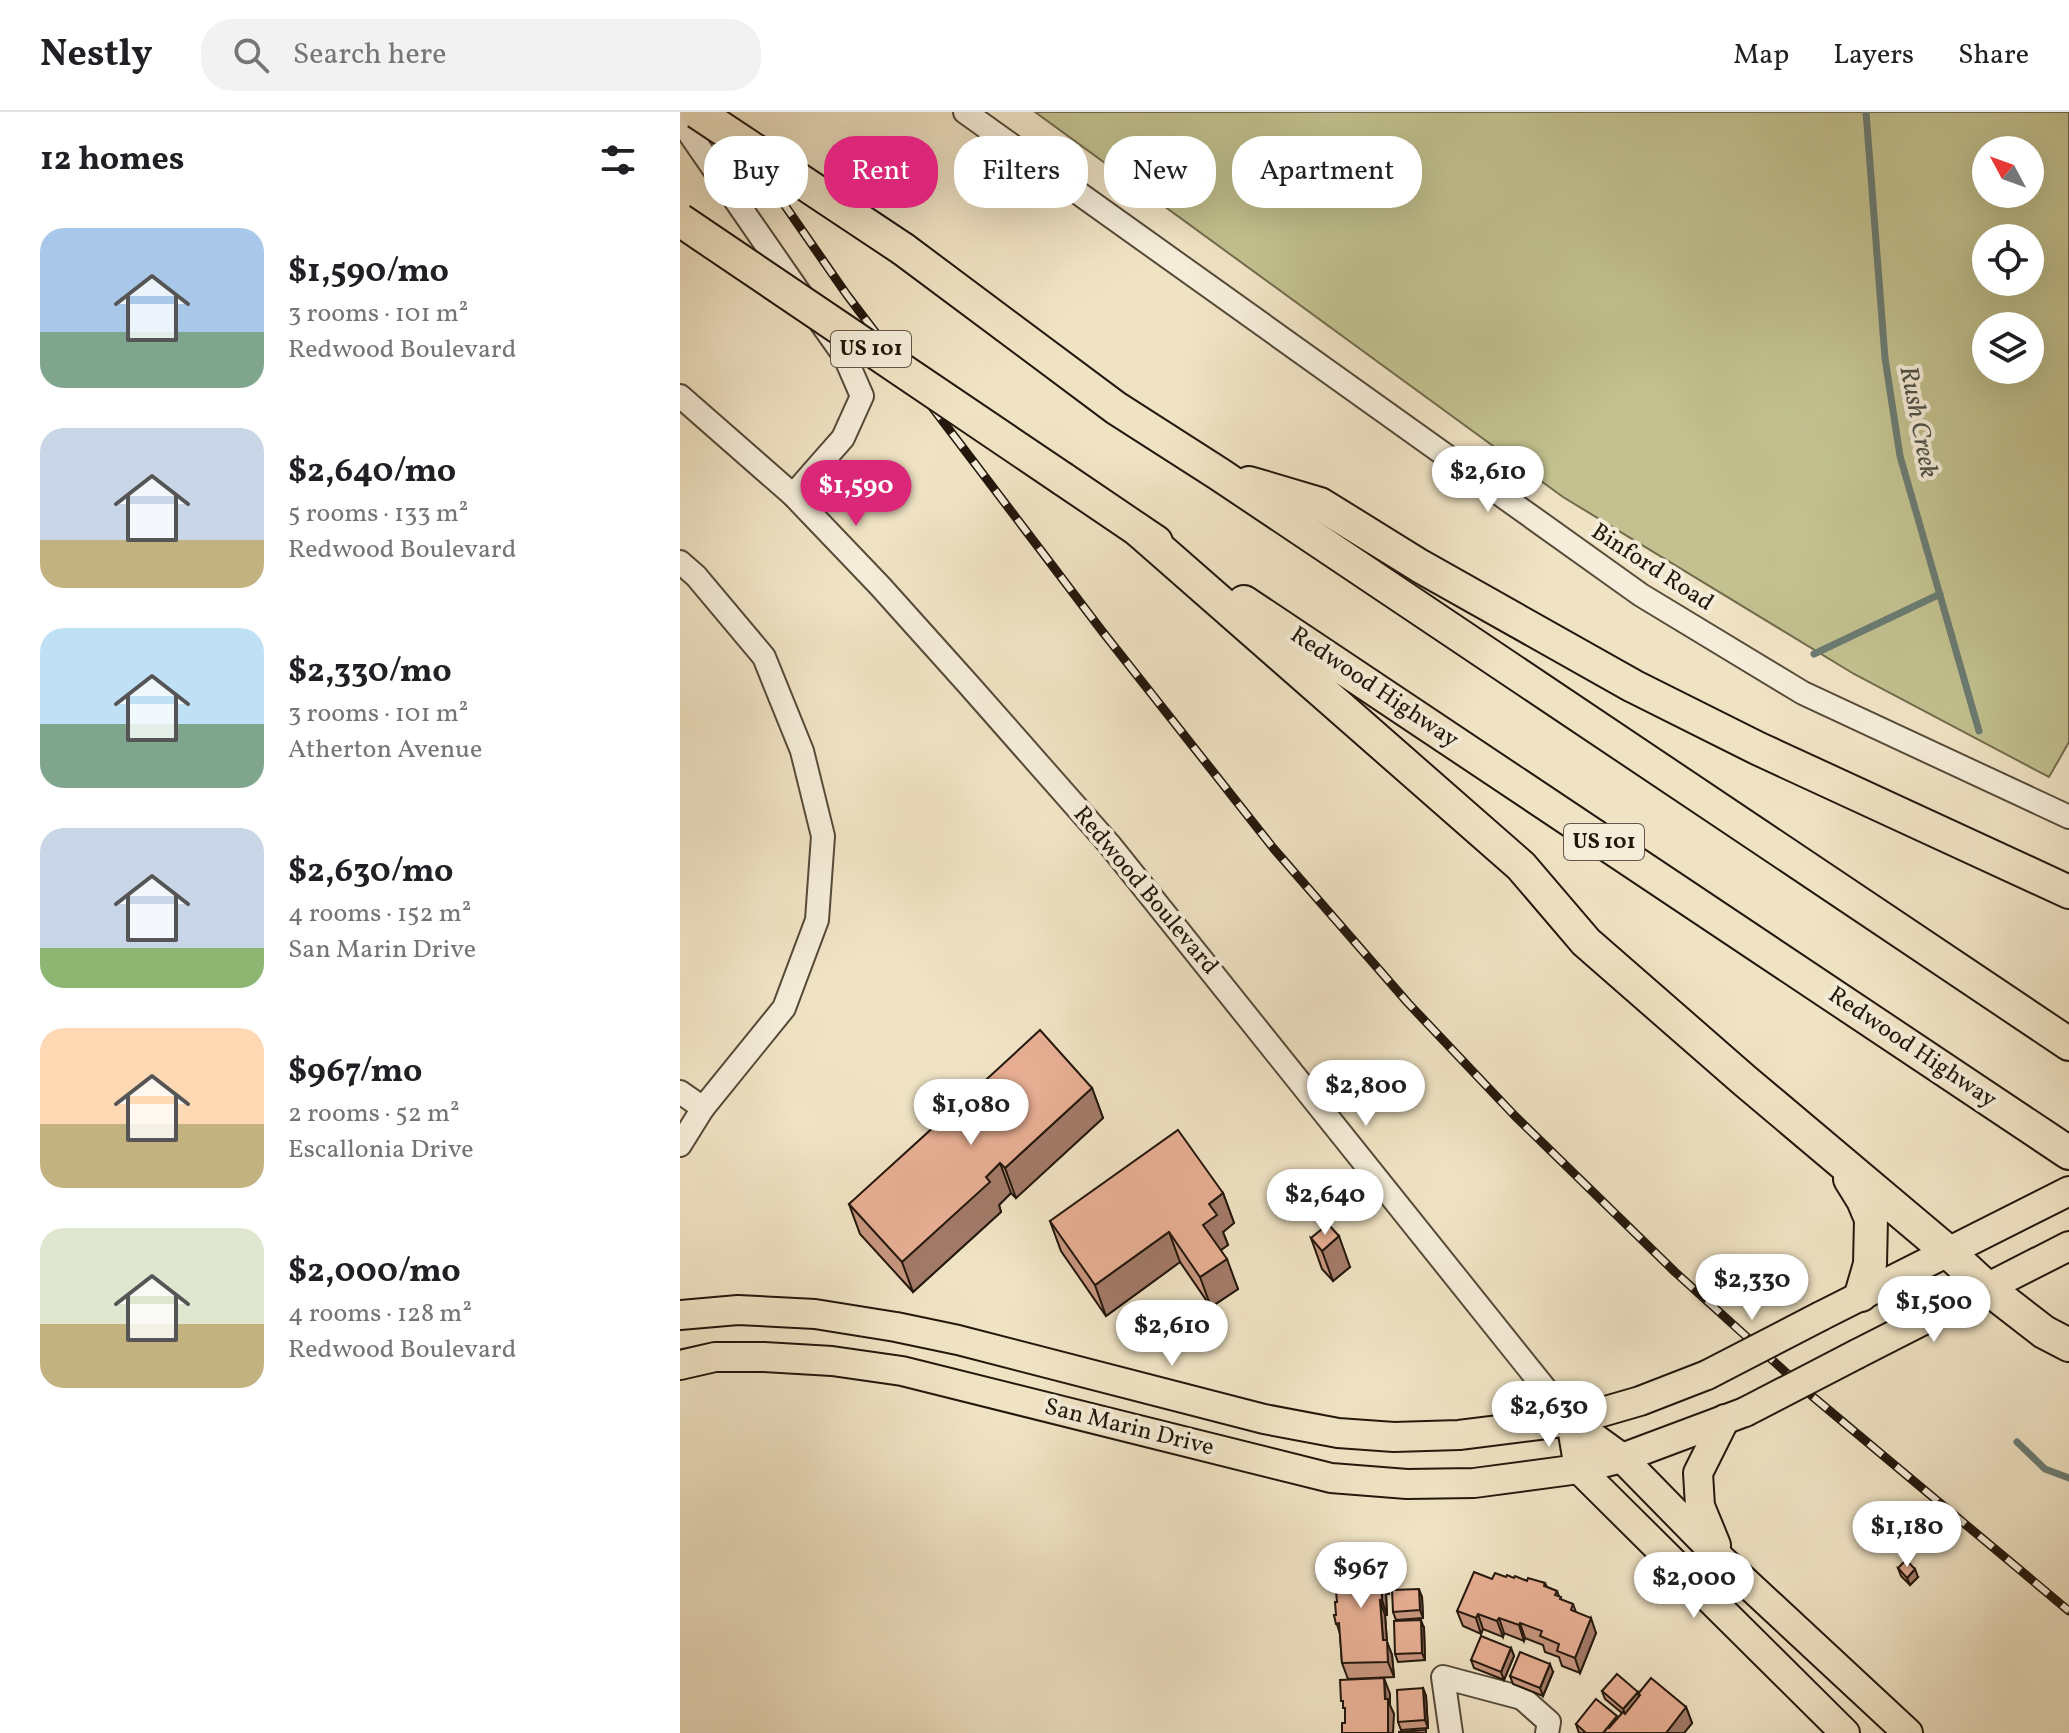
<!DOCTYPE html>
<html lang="en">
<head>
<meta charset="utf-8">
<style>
  :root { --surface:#fff; --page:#f2f2f2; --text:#202124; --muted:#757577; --line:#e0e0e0; --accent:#db2777 }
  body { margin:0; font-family:Vollkorn,serif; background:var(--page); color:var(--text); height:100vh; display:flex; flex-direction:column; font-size:30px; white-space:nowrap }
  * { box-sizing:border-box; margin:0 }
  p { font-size:26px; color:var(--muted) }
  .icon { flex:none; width:44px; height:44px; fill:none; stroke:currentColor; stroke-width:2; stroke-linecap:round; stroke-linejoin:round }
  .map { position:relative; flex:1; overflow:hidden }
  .drawer { display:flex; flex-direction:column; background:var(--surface); width:680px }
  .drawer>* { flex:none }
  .top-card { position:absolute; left:24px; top:24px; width:760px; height:72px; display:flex; gap:16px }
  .needle { width:52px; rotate:311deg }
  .fabs { position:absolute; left:1292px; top:24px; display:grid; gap:16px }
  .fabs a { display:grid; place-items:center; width:72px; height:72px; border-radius:50%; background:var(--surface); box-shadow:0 8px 32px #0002; font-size:40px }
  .price { position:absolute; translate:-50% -68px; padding:0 18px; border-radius:28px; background:#fff; color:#222; font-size:26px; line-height:52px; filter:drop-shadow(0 2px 4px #0008) }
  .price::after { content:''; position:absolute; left:50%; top:48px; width:24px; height:18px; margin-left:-12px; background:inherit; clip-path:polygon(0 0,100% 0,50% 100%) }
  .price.active { background:var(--accent); color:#fff }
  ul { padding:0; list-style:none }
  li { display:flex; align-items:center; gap:24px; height:200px; padding:0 40px }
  li span { display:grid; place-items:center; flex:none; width:224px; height:160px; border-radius:24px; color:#555 }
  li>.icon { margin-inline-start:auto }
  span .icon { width:96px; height:96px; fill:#fffc; stroke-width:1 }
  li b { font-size:34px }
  h2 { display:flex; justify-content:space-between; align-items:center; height:96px; padding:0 40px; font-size:34px }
  .chip { padding:0 28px; border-radius:32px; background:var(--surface); box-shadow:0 8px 32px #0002; font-size:28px; line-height:72px }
  .chip.active { background:var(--accent); color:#fff }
  header { display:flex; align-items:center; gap:48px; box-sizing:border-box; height:112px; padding:0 40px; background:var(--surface); border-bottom:2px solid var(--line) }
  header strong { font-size:38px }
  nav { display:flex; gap:44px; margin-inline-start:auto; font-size:28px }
  .search { width:560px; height:72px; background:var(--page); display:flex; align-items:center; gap:20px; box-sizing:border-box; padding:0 28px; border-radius:32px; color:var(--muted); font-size:30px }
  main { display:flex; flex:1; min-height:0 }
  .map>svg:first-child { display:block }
</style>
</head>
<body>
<header>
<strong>Nestly</strong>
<div class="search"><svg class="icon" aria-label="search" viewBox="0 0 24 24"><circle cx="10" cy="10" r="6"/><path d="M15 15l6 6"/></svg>Search here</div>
<nav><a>Map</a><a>Layers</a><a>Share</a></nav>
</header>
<main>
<section class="drawer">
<h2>12 homes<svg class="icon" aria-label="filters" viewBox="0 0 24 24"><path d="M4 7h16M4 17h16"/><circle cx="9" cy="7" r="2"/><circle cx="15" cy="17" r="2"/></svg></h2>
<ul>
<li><span style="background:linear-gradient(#a9c7e8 65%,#7fa58c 0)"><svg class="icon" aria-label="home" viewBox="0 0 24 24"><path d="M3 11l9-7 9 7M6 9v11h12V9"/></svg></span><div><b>$1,590/mo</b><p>3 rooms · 101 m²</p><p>Redwood Boulevard</p></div></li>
<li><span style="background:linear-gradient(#c9d6e8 70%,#c2b280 0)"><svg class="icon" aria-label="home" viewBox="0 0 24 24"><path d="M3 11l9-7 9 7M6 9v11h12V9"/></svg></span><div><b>$2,640/mo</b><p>5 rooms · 133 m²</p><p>Redwood Boulevard</p></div></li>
<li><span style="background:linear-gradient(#bfe0f5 60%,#7fa58c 0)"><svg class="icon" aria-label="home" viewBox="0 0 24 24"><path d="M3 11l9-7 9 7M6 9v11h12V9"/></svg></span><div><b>$2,330/mo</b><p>3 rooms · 101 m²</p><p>Atherton Avenue</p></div></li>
<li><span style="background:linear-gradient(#c9d6e8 75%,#8fb573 0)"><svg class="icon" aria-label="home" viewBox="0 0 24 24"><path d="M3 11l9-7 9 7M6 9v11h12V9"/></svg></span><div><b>$2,630/mo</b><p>4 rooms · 152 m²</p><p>San Marin Drive</p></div></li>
<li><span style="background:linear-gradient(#ffd9b3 60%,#c2b280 0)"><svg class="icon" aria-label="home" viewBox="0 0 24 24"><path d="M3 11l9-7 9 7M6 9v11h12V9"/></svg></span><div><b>$967/mo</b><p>2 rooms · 52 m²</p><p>Escallonia Drive</p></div></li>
<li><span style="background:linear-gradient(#dfe7d0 60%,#c2b280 0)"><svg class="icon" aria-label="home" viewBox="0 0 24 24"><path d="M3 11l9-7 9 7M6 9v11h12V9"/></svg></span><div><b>$2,000/mo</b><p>4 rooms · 128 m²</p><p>Redwood Boulevard</p></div></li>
</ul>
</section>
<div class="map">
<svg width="1389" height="1621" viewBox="0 0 1389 1621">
  <rect width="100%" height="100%" fill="#f0e3c4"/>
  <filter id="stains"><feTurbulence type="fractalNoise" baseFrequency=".0025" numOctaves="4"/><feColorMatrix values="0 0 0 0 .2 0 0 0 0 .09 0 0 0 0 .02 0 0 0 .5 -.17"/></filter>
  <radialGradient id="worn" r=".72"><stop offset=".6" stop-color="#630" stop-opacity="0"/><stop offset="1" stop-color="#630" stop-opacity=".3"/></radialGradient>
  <path fill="#c2c18f" stroke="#726c4d" stroke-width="2" fill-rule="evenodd" d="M355,0H1389V630L1369,665L1174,562L883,385ZM1306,38H1350V82H1306ZM1306,126H1350V170H1306ZM1306,214H1350V258H1306Z"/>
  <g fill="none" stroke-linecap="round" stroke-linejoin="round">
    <g stroke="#6a7b72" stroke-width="7">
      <polyline points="1186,0 1205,246 1220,344 1299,619"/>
      <polyline points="1134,542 1260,482"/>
      <polyline points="1337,1330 1365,1357 1389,1366"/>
    </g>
    <defs>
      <g id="minor">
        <polyline points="285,0 961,483 1123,581 1389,705"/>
        <polyline points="0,8 121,183"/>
        <polyline points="0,284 113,383 200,474 288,572 429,732 891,1309"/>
        <polyline points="113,383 163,326 182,284 165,245 141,211"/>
        <polyline points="0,450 16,464 84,545 122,639 143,724 137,808 104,896 23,996 0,1033"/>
        <polyline points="0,980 23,996"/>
        <polyline points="771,1621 763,1565 842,1586 869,1610 867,1621"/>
      </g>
      <g id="major">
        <polyline points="0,1203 58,1198 135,1202 216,1215 278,1228 584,1307 658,1321 714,1325 779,1323 891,1309 960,1289 1027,1263"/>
        <polyline points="1141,1204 1389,1079"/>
        <polyline points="1177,1242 1389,1134"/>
        <polyline points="0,1253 35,1245 84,1245 152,1249 222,1259 651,1366 727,1372 794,1371 899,1357 942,1346 1065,1300"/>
        <polyline points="891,1309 942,1346 1043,1449 1228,1621"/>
        <polyline points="891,1309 899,1357 1165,1621"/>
        <polyline points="1036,1433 1020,1394 1018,1361 1045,1307"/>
      </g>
      <g id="highway">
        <polyline points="223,137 436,296 539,362 1389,932"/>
        <polyline points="383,367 476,430"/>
        <polyline points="569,371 640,392 740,454 953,574 1079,637 1389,780"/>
        <polyline points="458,418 841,754 906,830 1064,968 1267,1139 1306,1175 1364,1220 1389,1233"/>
        <polyline points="564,490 1389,1041"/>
        <polyline points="1170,1067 1183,1088 1191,1107 1190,1152 1181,1183"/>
      </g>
    </defs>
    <use href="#minor" stroke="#564a39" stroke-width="26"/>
    <use href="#major" stroke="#23170b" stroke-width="32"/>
    <use href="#highway" stroke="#23170b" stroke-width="36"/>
    <use href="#minor" stroke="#f5edd9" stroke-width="22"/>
    <use href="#major" stroke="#f0e3c4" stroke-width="28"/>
    <use href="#highway" stroke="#f0e3c4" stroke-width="32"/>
    <defs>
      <polyline id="rail" points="40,0 167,183 422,519 594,737 728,891 835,1004 995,1160 1132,1284 1389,1499"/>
    </defs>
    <use href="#rail" stroke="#23170b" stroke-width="9"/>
    <use href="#rail" stroke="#f5edd9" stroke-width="6" stroke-dasharray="18" stroke-linecap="butt"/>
    <defs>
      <g id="major-bridge">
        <polyline points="1027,1263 1141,1204"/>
        <polyline points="1065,1300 1177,1242"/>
      </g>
      <g id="highway-bridge">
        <polyline points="17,0 223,137"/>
        <polyline points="0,108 383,367"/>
      </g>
    </defs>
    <use href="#major-bridge" stroke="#23170b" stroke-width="32" stroke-linecap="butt"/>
    <use href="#highway-bridge" stroke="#23170b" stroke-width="36" stroke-linecap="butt"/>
    <use href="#major-bridge" stroke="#f0e3c4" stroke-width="28"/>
    <use href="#highway-bridge" stroke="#f0e3c4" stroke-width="32"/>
  </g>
  <g fill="#c8967f" stroke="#23170b" stroke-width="2">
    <polygon points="412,976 423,1006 336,1086 331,1081 319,1093 321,1100 233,1180 180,1122 169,1092 263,1018 286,998 283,989"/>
    <polygon points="543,1081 554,1111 543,1120 548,1133 541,1138 558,1177 531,1195 500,1150 426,1204 381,1139 370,1109"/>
    <polygon points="631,1126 670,1155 653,1169 642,1157"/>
    <polygon points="703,1445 708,1461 709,1482 706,1482 707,1503 705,1503 707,1530 712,1543 714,1565 668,1567 662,1551 660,1522 654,1503 656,1503 657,1490 658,1469"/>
    <polygon points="1218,1456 1238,1465 1230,1473 1221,1464"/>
    <polygon points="826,1465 865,1471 867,1475 877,1479 879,1484 882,1488 893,1492 896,1500 916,1521 900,1561 882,1554 879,1545 865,1540 863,1533 845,1526 844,1529 824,1521 823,1525 803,1517 801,1522 783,1514 777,1499 812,1467"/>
    <polygon points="742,1485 743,1506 716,1508 713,1500"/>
    <polygon points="744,1516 745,1548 718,1550 715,1542"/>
    <polygon points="831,1536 834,1544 824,1568 794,1556 791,1548"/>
    <polygon points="873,1560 863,1584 833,1572 830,1564"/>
    <polygon points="743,1576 746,1584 748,1616 721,1618 718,1610"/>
    <polygon points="922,1579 958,1580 959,1585 958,1582 1006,1595 1012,1611 1004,1621 899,1621 896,1612 938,1606 942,1601 925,1587"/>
  </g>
  <g fill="#a27a68" stroke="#23170b" stroke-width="2">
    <polygon points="412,976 423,1006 336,1086 325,1056"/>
    <polygon points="320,1051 331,1081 319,1093 321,1100 233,1180 222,1150"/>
    <polygon points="543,1081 554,1111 543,1120 548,1133 534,1143 523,1113 529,1092"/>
    <polygon points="489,1120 500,1150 426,1204 415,1173"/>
    <polygon points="659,1124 670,1155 653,1169 642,1139"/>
    <polygon points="547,1147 558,1177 531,1195 520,1165"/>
    <polygon points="703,1445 708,1461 709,1482 703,1466"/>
    <polygon points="1235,1457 1238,1465 1230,1473 1227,1466"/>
    <polygon points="701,1466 706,1482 707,1503 702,1488"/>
    <polygon points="739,1477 742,1485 743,1506 740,1498"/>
    <polygon points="700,1488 705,1503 707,1530 712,1543 714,1565 708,1550 703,1528"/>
    <polygon points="798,1502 803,1517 801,1522 796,1506"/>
    <polygon points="819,1506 824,1521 823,1525 817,1509"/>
    <polygon points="911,1506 916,1521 900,1561 895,1546"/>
    <polygon points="741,1508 744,1516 745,1548 742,1541"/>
    <polygon points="840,1511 845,1526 844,1529 839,1513"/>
    <polygon points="831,1536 834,1544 824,1568 821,1560"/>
    <polygon points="870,1552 873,1560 863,1584 860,1576"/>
    <polygon points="704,1566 710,1582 710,1593 714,1602 713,1621 708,1621"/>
    <polygon points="743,1576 746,1584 748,1616 745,1608"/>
    <polygon points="958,1580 960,1588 946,1605 943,1597"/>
    <polygon points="1006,1595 1012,1611 1004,1621 986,1621"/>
  </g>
  <g fill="#e8af94" stroke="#23170b" stroke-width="2">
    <polygon points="360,918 412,976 325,1056 320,1051 306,1065 310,1070 222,1150 169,1092 257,1012 263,1018 289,995 283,989"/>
    <polygon points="498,1018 543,1081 529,1092 537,1103 523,1113 547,1147 520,1165 489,1120 415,1173 370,1109"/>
    <polygon points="648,1112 659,1124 642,1139 631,1126"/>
    <polygon points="703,1445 703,1466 701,1466 702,1488 700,1488 703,1528 707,1528 708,1550 662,1551 659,1511 656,1512 654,1503 656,1503 655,1490 657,1490 655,1469 658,1469 657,1451 662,1450 662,1446"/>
    <polygon points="1226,1448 1235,1457 1227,1466 1218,1456"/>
    <polygon points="794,1460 812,1467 815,1461 826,1465 827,1463 834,1466 835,1464 847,1469 848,1466 865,1471 864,1474 877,1479 875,1483 881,1485 880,1487 893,1492 891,1498 911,1506 895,1546 877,1539 879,1532 860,1524 862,1519 840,1511 839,1513 819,1506 817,1509 798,1502 796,1506 777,1499"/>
    <polygon points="739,1477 740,1498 713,1500 712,1478"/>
    <polygon points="741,1508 742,1541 715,1542 714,1509"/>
    <polygon points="801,1524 831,1536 821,1560 791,1548"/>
    <polygon points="840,1540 870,1552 860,1576 830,1564"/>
    <polygon points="937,1562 958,1580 943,1597 922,1579"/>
    <polygon points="704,1566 705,1587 708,1587 708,1621 662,1621 662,1611 665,1611 665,1596 663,1596 663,1589 661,1589 660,1568"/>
    <polygon points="971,1566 1006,1595 986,1621 923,1621 928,1615 929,1616 943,1600 945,1602 960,1583 958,1582"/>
    <polygon points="743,1576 745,1608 718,1610 717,1578"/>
    <polygon points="916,1587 937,1604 923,1621 906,1621 896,1612"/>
    <polygon points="746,1618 746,1621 719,1621 719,1620"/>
  </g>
  <g text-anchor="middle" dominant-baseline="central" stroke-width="8" stroke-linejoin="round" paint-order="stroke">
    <g fill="#f5edd9" stroke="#625749" stroke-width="2">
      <rect x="151" y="219" width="80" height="36" rx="6"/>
      <rect x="884" y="712" width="80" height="36" rx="6"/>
    </g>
    <g font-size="22" font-weight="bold" fill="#23170b">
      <text x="191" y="237">US 101</text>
      <text x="924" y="730">US 101</text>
    </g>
    <g font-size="24" fill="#23170b" stroke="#f5edd9">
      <text transform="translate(972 456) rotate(33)">Binford Road</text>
      <text transform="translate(694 576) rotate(34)">Redwood Highway</text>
      <text transform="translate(465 779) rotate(50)">Redwood Boulevard</text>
      <text transform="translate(1232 936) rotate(34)">Redwood Highway</text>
      <text transform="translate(449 1316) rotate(14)">San Marin Drive</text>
    </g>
    <g font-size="26" font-style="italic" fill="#4d5147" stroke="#f5edd9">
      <text transform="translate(1238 310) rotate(79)">Rush Creek</text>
    </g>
  </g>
  <rect width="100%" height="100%" filter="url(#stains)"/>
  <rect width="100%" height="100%" fill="url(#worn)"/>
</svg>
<div class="fabs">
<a><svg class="needle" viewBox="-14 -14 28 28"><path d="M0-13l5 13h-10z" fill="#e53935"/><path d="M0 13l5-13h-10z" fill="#757577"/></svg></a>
<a><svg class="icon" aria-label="locate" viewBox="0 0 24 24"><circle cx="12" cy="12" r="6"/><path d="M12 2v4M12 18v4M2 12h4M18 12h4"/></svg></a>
<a><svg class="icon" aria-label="layers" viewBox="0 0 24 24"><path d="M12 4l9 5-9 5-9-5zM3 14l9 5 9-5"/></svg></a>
</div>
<b class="price" style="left:808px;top:402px">$2,610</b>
<b class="price active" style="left:176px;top:416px">$1,590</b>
<b class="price" style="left:686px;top:1016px">$2,800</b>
<b class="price" style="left:291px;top:1035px">$1,080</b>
<b class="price" style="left:645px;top:1125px">$2,640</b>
<b class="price" style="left:1072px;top:1210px">$2,330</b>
<b class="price" style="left:1254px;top:1232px">$1,500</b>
<b class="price" style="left:492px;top:1256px">$2,610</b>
<b class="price" style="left:869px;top:1337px">$2,630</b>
<b class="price" style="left:1227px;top:1457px">$1,180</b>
<b class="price" style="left:681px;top:1498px">$967</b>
<b class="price" style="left:1014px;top:1508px">$2,000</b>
<div class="top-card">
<a class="chip">Buy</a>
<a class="chip active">Rent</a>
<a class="chip">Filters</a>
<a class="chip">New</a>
<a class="chip">Apartment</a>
</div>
</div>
</main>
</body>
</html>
